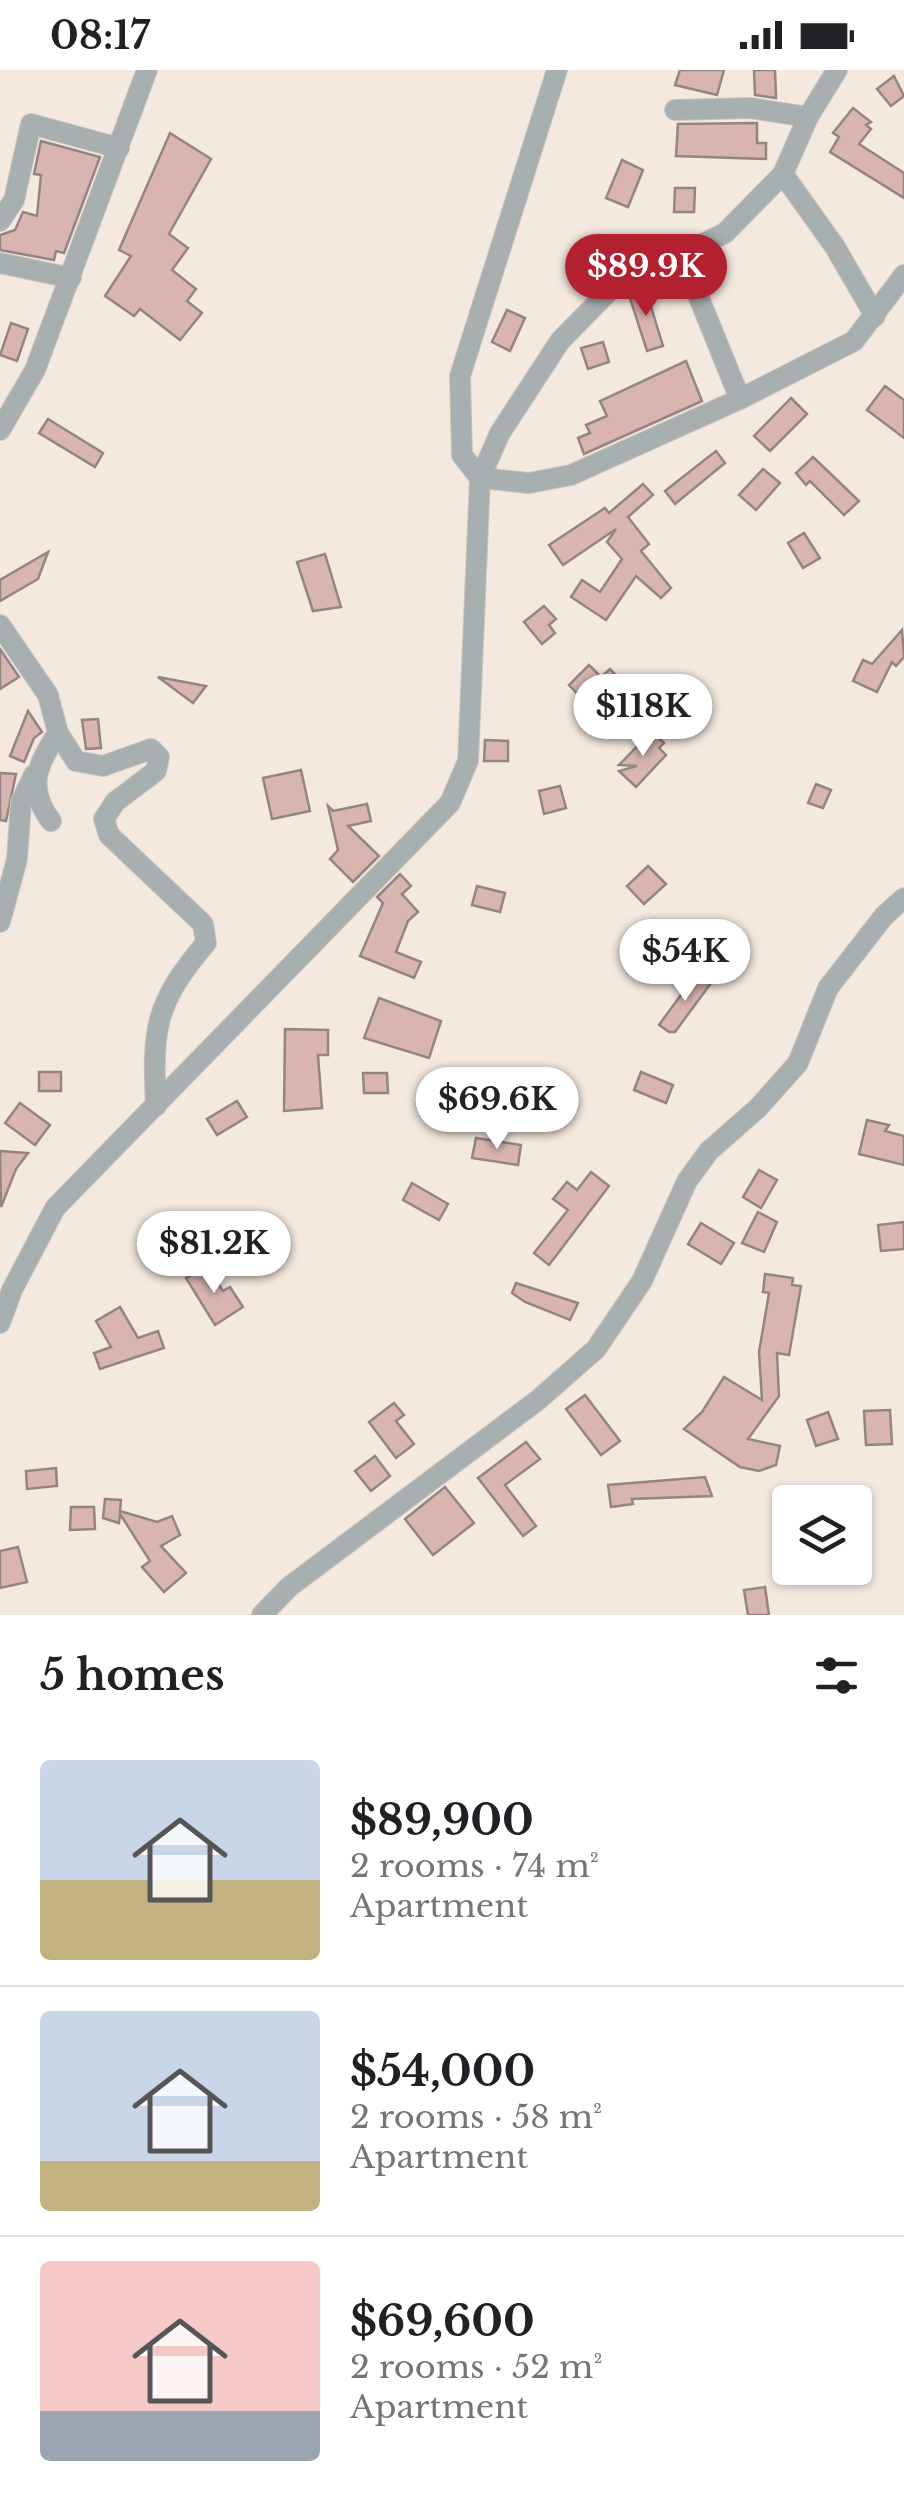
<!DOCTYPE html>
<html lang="en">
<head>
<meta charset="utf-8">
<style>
  :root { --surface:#fff; --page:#f6f6f6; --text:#202124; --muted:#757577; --line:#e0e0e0; --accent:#b32131 }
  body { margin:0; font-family:"Libre Baskerville",serif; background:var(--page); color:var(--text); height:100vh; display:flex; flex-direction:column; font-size:38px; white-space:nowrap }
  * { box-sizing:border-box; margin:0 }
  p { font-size:32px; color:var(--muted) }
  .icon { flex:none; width:55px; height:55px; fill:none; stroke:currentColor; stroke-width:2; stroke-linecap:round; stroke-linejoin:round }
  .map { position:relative; height:1545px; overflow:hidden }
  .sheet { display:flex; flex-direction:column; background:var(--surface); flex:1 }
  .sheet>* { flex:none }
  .controls { position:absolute; left:772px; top:1415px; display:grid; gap:20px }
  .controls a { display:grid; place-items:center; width:100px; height:100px; border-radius:10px; background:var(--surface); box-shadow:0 2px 8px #0004; font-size:50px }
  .price { position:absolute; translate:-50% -85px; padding:0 22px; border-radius:35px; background:#fff; color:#222; font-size:32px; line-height:65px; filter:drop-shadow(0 2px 5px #0008) }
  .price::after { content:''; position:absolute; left:50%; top:60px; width:30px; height:22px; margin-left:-15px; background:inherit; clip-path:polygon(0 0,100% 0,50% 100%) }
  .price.on { background:var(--accent); color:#fff }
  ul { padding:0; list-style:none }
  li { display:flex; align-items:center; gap:30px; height:250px; padding:0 40px }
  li+li { border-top:2px solid var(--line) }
  li span { display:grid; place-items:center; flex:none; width:280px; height:200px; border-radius:10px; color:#555 }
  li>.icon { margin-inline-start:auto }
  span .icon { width:120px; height:120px; fill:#fffc; stroke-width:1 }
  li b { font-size:42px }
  h2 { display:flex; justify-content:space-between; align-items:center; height:120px; padding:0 40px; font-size:42px }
  .status { display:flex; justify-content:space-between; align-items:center; height:70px; padding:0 50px; background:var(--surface); direction:ltr }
  .status svg { height:28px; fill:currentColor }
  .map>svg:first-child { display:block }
</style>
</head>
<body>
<div class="status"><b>08:17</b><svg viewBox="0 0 49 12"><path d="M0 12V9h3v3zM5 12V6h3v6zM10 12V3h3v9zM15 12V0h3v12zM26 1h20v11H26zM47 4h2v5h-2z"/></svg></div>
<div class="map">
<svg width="904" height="1545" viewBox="0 0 904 1545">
  <rect width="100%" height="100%" fill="#f4e9df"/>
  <g fill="#d9b5b2" stroke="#948583" stroke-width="2.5">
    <polygon points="680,0 724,0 717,25 675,15"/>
    <polygon points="754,0 775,0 776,28 755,25"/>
    <polygon points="894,6 904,26 891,36 877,19"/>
    <polygon points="853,38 871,52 866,55 871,59 859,74 904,103 904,128 830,82 839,67 833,63"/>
    <polygon points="757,53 757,73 766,73 766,89 676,86 678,54"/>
    <polygon points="170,63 211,89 169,164 188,178 172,200 196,219 187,231 202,243 180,270 140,239 134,246 105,226 131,186 119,180"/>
    <polygon points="41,71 100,87 64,183 56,181 54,190 0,180 0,165 15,160 23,142 37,146 41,105 34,104"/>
    <polygon points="622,90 643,100 628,137 606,128"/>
    <polygon points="675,118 695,118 694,142 674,142"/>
    <polygon points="645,217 663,276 647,281 629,225"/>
    <polygon points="507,240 525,248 510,281 492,272"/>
    <polygon points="11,253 28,259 17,291 0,285"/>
    <polygon points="603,272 609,292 588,299 581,278"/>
    <polygon points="686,291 702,331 584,384 578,368 590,363 586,355 607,346 600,331"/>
    <polygon points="885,316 904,330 904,368 867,340"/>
    <polygon points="791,328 807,344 770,381 754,366"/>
    <polygon points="48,349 103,383 95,397 39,363"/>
    <polygon points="716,381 725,393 675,434 665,421"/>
    <polygon points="813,387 859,431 844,445 810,411 806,415 796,403"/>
    <polygon points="763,399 780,413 756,440 739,425"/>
    <polygon points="643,414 653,425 628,447 649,474 641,481 671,518 661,528 636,506 606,550 571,527 582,510 600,522 622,489 607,472 616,459 563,495 549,475 605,438 609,443"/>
    <polygon points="804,463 820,488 803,498 788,473"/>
    <polygon points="48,482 38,509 0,531 0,510"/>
    <polygon points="325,484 341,537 313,541 297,492"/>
    <polygon points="544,536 556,549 549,555 555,563 542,574 524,552"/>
    <polygon points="902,560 904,587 896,596 892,592 877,622 853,611 863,590 872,594"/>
    <polygon points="0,579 19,607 0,619"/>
    <polygon points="589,595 601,607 610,599 623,613 594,641 569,615"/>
    <polygon points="158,607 206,616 193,633"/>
    <polygon points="28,641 42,662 34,668 24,692 10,686"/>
    <polygon points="98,649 101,678 86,679 82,650"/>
    <polygon points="652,661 664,673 659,678 666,685 636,717 619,701 637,696 619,695"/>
    <polygon points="485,670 508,671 508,691 484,691"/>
    <polygon points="301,700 310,741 272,749 263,708"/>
    <polygon points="0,703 16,704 6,751 0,750"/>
    <polygon points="816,714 831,720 823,738 808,733"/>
    <polygon points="560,716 566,738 544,744 539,721"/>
    <polygon points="367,734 371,751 348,756 379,786 353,812 330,789 338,780 328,736 333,741"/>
    <polygon points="648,796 666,814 644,834 627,816"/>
    <polygon points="400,804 411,816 402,824 418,842 408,851 396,882 421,892 414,908 360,886 383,833 377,827"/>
    <polygon points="477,816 505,823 500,842 472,835"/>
    <polygon points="697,903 711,913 675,962 669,962 659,955"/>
    <polygon points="379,928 441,951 429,988 364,968"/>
    <polygon points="285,959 328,960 328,985 318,985 322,1038 284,1041"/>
    <rect x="39" y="1002" width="22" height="19"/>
    <polygon points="641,1002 673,1015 666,1033 634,1020"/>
    <polygon points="363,1003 387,1003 388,1023 364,1023"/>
    <polygon points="237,1031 247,1047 217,1065 207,1049"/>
    <polygon points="20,1033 50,1055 35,1075 5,1053"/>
    <polygon points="867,1050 889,1055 885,1061 904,1066 904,1095 859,1084"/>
    <polygon points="476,1068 521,1075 518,1095 472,1088"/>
    <polygon points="0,1081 28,1083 16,1099 1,1137"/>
    <polygon points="759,1100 777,1110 761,1138 743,1127"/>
    <polygon points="591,1102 609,1116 549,1195 534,1183 568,1140 553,1129 567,1112 577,1120"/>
    <polygon points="412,1113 448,1134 439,1150 403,1130"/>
    <polygon points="758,1142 777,1152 764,1182 742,1173"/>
    <polygon points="904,1152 904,1179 881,1181 878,1155"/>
    <polygon points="701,1153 734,1173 721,1194 688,1174"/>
    <polygon points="206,1196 223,1221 230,1217 243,1237 215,1255 186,1208"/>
    <polygon points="765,1204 793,1208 792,1215 801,1216 789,1285 777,1283 779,1326 748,1369 780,1376 776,1395 759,1401 740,1397 684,1359 702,1342 724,1307 762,1330 759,1282 769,1223 763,1222"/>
    <polygon points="516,1213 578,1233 570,1250 525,1232 512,1223"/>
    <polygon points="120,1237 138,1268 158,1261 164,1278 100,1299 94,1283 111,1277 96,1251"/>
    <polygon points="585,1325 620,1371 601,1385 566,1339"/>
    <polygon points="394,1333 404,1345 396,1351 414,1374 396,1388 369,1352"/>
    <polygon points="890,1340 892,1374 866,1375 864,1341"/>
    <polygon points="828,1342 838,1369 816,1376 807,1350"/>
    <polygon points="526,1372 540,1389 505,1415 536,1456 523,1466 478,1408"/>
    <polygon points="375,1386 390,1406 371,1421 355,1401"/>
    <polygon points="56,1398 57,1416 27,1419 26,1401"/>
    <polygon points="705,1407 712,1426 632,1429 633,1434 611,1437 608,1415"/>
    <polygon points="445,1417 474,1453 433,1485 405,1449"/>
    <polygon points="105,1429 121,1430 120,1441 157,1452 172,1446 180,1465 161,1476 186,1503 164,1522 142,1497 150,1491 120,1444 119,1453 103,1448"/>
    <polygon points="71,1437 94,1437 95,1459 70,1460"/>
    <polygon points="18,1477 27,1512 0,1518 0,1481"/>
    <polygon points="765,1517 769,1545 748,1545 744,1520"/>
  </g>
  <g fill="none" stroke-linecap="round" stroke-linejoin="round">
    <defs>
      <g id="minor">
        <polyline points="557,0 460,306 462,385 480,408 529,413 571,405 740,329 854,271 904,205"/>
        <polyline points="675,40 750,38 808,47"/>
        <polyline points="783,104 835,177 875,246"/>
        <polyline points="0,151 14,130 31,54 119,78"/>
        <polyline points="680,181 740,329"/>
        <polyline points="0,193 71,208"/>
        <polyline points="0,360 35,300 147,0"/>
        <path d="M0,555L48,625L58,663L76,691L103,696L151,679L159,687L156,701L115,732L104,749L109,765L203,854L206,873C155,933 152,958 156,1036"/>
        <path d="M51,751C26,718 37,694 58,663"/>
        <polyline points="0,852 17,789 21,732 34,705"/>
        <polyline points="0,1253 12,1220 55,1138 450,733 468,691 480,408 500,363 560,271 612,218 725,163 783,104 808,47 837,0"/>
        <polyline points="262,1545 289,1517 538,1330 596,1279 642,1211 687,1111 709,1081 758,1038 798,993 828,918 884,846 904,828"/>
      </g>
    </defs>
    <use href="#minor" stroke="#cfc5bd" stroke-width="22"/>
    <use href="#minor" stroke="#a8afb0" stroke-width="20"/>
  </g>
</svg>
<div class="controls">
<a><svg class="icon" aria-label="layers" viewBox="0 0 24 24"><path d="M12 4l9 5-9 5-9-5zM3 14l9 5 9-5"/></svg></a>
</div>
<b class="price on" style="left:646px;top:249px">$89.9K</b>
<b class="price" style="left:643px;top:689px">$118K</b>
<b class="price" style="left:685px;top:934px">$54K</b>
<b class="price" style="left:497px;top:1082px">$69.6K</b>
<b class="price" style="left:214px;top:1226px">$81.2K</b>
</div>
<section class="sheet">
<h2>5 homes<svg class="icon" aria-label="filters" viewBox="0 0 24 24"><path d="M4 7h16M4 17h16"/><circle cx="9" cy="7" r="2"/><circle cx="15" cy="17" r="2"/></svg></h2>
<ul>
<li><span style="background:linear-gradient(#c9d6e8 60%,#c2b280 0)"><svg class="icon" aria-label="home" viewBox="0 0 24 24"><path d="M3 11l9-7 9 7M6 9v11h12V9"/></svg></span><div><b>$89,900</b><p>2 rooms · 74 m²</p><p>Apartment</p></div></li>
<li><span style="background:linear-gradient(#c9d6e8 75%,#c2b280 0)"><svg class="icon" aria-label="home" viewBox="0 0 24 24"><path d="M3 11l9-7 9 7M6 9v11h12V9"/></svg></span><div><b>$54,000</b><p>2 rooms · 58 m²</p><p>Apartment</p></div></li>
<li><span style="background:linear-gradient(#f6c9c9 75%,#9aa5b1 0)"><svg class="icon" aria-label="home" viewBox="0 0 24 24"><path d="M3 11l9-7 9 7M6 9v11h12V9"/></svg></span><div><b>$69,600</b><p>2 rooms · 52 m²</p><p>Apartment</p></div></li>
</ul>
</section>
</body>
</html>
